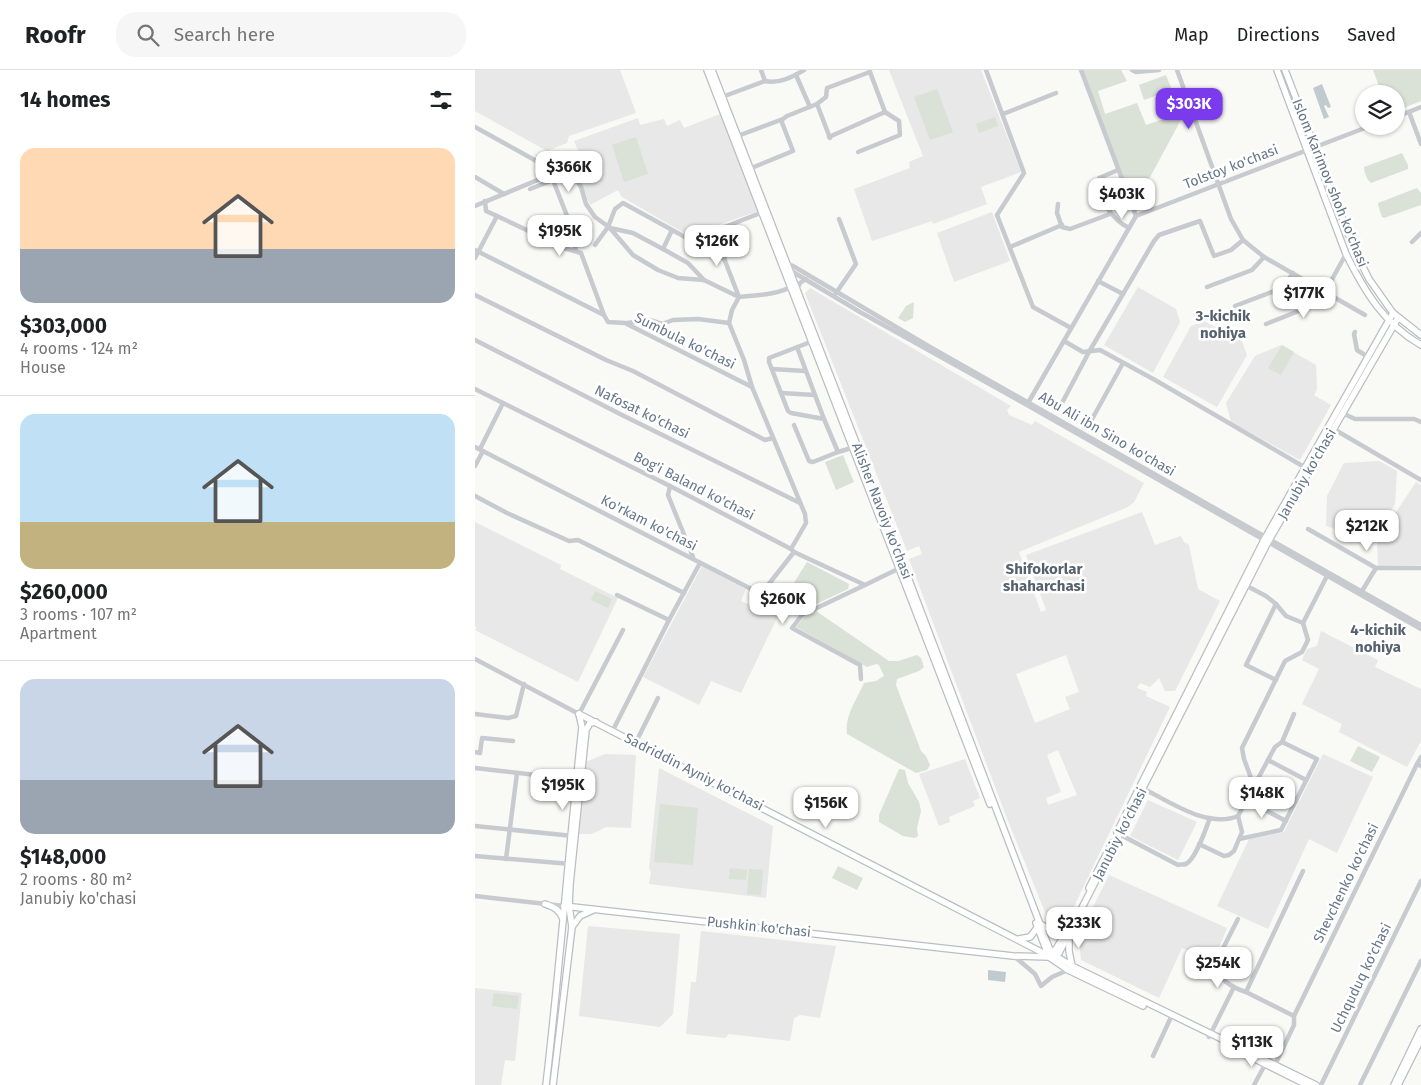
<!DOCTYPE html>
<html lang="en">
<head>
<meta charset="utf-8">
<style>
  :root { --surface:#fff; --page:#f6f6f6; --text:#202124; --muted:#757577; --line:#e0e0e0; --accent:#7c3aed }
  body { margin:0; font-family:"Fira Sans",sans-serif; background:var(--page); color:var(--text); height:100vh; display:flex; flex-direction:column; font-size:19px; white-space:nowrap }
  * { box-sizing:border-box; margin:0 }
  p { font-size:16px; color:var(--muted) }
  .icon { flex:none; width:28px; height:28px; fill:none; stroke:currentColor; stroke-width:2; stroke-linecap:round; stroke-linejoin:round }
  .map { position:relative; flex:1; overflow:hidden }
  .side { display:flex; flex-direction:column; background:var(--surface); width:475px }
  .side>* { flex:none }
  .buttons { position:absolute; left:880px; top:15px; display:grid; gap:10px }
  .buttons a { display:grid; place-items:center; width:50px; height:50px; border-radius:50%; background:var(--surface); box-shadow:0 1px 4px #0004; font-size:25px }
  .price { position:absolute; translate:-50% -42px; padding:0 11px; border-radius:10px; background:#fff; color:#222; font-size:16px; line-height:32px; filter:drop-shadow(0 1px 2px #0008) }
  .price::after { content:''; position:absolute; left:50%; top:30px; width:15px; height:11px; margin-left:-8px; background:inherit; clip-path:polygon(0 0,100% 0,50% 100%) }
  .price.active { background:var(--accent); color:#fff }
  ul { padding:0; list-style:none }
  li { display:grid; align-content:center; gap:10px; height:265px; padding:0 20px }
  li+li { border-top:1px solid var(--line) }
  li span { display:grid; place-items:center; height:155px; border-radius:15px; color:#555 }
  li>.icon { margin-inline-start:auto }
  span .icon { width:90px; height:90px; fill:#fffc; stroke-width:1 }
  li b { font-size:21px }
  h2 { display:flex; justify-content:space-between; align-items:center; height:60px; padding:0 20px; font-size:21px }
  header { display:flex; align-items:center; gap:30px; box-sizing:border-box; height:70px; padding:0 25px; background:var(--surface); border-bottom:1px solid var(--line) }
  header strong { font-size:24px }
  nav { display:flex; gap:28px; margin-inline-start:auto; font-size:18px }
  .search { width:350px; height:45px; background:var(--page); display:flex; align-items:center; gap:12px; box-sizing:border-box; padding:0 18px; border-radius:20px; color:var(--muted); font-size:19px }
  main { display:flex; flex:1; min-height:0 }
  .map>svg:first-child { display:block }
</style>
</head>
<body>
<header>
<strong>Roofr</strong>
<div class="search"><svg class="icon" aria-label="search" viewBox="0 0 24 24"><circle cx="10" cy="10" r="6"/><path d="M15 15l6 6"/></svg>Search here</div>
<nav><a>Map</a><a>Directions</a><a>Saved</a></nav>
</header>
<main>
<section class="side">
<h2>14 homes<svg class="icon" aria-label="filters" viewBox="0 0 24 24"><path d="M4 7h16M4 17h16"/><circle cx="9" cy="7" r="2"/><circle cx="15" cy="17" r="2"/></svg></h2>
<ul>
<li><span style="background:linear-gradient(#ffd9b3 65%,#9aa5b1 0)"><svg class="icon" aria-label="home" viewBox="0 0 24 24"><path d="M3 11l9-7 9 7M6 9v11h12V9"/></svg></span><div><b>$303,000</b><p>4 rooms · 124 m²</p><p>House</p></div></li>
<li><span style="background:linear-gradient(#bfe0f5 70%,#c2b280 0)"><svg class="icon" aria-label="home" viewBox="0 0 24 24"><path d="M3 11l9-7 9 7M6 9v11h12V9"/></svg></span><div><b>$260,000</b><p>3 rooms · 107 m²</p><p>Apartment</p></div></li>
<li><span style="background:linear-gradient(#c9d6e8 65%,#9aa5b1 0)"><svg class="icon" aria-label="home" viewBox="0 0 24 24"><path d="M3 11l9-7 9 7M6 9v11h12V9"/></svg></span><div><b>$148,000</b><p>2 rooms · 80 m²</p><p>Janubiy ko'chasi</p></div></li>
</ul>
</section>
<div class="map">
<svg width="946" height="1015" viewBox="0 0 946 1015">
  <rect width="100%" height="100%" fill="#f9f9f6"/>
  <g fill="#e7e8e7" fill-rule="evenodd">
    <polygon points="0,0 145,0 161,43 94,66 92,73 72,81 0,41"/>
    <polygon points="414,0 506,0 546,102 506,117 512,134 458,154 457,151 397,171 379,119 435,98 434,92 448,86"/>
    <polygon points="245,44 284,141 219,163 216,167 147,127 143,120 115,135 96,94 99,85 104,82 99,71 163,48 165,55 189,49 192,56 205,50 209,58"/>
    <polygon points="517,142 535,191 479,212 462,163"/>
    <polygon points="663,217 701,239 705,252 678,303 629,275"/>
    <path d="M335,218L536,336L532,340L534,345L557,355L560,351L669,413L659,432L653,437L544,482L566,542L571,540L551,485L667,442L680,475L706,466L709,472L714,475L723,519L745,531L700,621H690L684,608L675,617L665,613L662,618L672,622L671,626L695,637L591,853L572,847L533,751L434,489L447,484L444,476L432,481L330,223ZM591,585L604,622L590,627L595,639L560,653L541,604ZM583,680L602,725L573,735L571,728L586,722L572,685Z"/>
    <polygon points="729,251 767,271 772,285 742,337 688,307 716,256"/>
    <polygon points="806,275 841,295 842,320 839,325 856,335 825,390 756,352 751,333 780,286"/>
    <polygon points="904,391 922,401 920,434 896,471 851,456 852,426 869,393"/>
    <polygon points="941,412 946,415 946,495 903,496 902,471"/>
    <polygon points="0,452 86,495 85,499 143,528 103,612 0,560 2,558 0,556"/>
    <polygon points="227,496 271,519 266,531 303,546 266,623 236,611 224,635 168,607"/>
    <polygon points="846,561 903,590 900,597 946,619 946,671 932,697 864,662 867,654 827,634 844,599 827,590 832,579 842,576"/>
    <polygon points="130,684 161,685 156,758 131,757 117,764 104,764 111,692"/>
    <polygon points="848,684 898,707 862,783 834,769 793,859 742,836 774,769 809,762"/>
    <polygon points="490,689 505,728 498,731 500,736 474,747 475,752 464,756 444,704"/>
    <polygon points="184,698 298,756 291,828 174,814 176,802 174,798"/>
    <polygon points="673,730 722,752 703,790 655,766"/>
    <polygon points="634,805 752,858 738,892 707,878 684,928 606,890 604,865"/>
    <polygon points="113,856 205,864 198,944 185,957 104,946"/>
    <polygon points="226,861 361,876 345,948 325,945 319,948 315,971 254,964 250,968 211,964 216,912 221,912"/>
    <polygon points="0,918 47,923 40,991 30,990 26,1015 0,1015"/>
  </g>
  <g fill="#dae1d7">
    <polygon points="607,0 646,0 652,11 623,21 630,44 662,33 671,55 707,43 708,46 667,122 653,120"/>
    <polygon points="898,0 946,0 946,31 921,41 921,24 907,24"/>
    <polygon points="691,5 697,20 669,30 664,15"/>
    <polygon points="462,19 478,62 455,70 439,27"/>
    <polygon points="520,47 523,56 504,63 501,54"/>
    <polygon points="161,67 173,104 149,112 137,75"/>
    <path d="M927,83L933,95V99L896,113C892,110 889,102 889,97Z"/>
    <polygon points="942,118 946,123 946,135 909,148 907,147 903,135 903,133"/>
    <polygon points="439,232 438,248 430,252 423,248 431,236"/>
    <polygon points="807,275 819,282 806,305 793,298"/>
    <polygon points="368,385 379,412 361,420 350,392"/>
    <polygon points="332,492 374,514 373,519 331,539 310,527"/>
    <polygon points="120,521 137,529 133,538 116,530"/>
    <path d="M341,541L414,591H423L442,585L446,588L449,597L444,601L422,609L421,615L446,681L451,686L455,695L452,700L441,703L372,664C369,647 382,629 389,613L401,611L409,606L404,595L401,594L392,597L321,557L329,547Z"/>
    <polygon points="883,676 905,687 897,702 875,691"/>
    <polygon points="424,699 430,700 433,713 444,732 446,741 442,758 443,766 440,768 428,766 404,752 404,745"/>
    <polygon points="185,734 223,738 218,795 179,792"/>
    <polygon points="363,796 388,808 382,820 357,808"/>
    <polygon points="255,798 272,800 271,810 254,809"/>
    <polygon points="274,799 288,800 286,825 272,824"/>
    <polygon points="19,923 44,926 42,939 17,936"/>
  </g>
  <g fill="#c0cbd0">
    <polygon points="847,14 856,37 853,38 851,35 849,36 854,47 849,49 838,18"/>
    <polygon points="513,900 531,902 530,912 513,910"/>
  </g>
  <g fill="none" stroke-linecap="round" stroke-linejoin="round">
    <defs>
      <g id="major">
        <polyline points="232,0 515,734"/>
        <polyline points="237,0 426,489 576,883 597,896 841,1015"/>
        <path d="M802,0L871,184C890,222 909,254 946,275"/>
        <polyline points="810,0 880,181 894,209 918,243 946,265"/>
        <polyline points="104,644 572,885"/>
        <polyline points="642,762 789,470 918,243"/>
        <polyline points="614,818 637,773"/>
        <path d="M70,834C79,837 85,840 88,849"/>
        <polyline points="89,836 538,886 574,887 584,883 793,472 923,248"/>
        <polyline points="561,853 574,887 593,900 668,936"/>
        <path d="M564,853C572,859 581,864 592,861"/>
        <polyline points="97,857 105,846 118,840"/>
        <polyline points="594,866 594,881 597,896"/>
        <polyline points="544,869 555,867 562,858"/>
        <polyline points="572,885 581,879 590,864"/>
        <polyline points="776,987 832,1015"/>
        <path d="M71,1015C85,896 94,777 107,657L104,644"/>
        <polyline points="78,1015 97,857 94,836 95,814 111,660 115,653 121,652"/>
        <polyline points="919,1015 946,959"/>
        <polyline points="923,1015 946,969"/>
      </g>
    </defs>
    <use href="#major" stroke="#babec2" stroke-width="8"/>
    <g stroke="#c7cace" stroke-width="4.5">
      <polyline points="286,0 290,11"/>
      <polyline points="511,0 549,103 522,145 558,237 596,258"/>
      <polyline points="606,0 661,146"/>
      <polyline points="657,0 661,2 684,0"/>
      <polyline points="702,0 756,149 768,170 789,187 890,245"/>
      <polyline points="395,2 410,42"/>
      <polyline points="321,5 335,37"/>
      <path d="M247,27L290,11C303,14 318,7 329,0"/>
      <polyline points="342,34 355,68"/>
      <polyline points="934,42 946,74"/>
      <polyline points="528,44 581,23"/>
      <polyline points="921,47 946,37"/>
      <polyline points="0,57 65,93 71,107"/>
      <polyline points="260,67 308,49 312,46 342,34 351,27 352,18 395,2"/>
      <polyline points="354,67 410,42"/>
      <polyline points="383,82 425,65 424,51 410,42"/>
      <polyline points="274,99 318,81 306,50"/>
      <path d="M643,100L624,108C623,128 636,149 654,158"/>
      <polyline points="0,107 29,124"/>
      <polyline points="55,119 78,110 94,151 101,181"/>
      <polyline points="583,134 582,143 587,157 595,159 635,144"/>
      <polyline points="0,136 94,97 106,117 111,134 120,147 134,157 158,185 183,200 203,208 229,210 264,227"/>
      <polyline points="22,146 92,179 106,183 129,245"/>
      <polyline points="135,158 158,163 188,179 213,193 229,210"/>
      <polyline points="238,160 264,227"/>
      <polyline points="216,170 288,142"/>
      <polyline points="937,172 946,163"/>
      <polyline points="120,175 133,157 140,139 148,133 250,189"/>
      <polyline points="535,177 587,155"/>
      <polyline points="188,179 197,160"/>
      <polyline points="0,180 129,245 133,252 150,253 277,317"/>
      <polyline points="0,188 22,146 11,141 10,131"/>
      <polyline points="311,194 318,196 455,277 946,555"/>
      <polyline points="313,199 385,242 552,335 946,559"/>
      <polyline points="623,211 648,224"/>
      <polyline points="732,217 777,200 789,187"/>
      <polyline points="322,219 325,213 331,209"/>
      <polyline points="361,223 381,194 364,149"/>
      <polyline points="0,225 131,290 158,301 290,370 298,368"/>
      <polyline points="760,236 807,218 818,203"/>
      <polyline points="152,253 175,250 187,254 198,250 223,249 254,253"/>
      <polyline points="791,254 839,235 850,222 871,184"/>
      <polyline points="880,262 879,264 882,280 893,287"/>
      <polyline points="0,270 149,346 325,433"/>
      <polyline points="338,271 294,288 294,292 313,341 316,343 349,349 363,382 380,377"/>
      <polyline points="589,271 608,282 625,280 680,310 831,398"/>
      <polyline points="322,277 349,349"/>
      <polyline points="297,299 330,301"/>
      <polyline points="0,319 195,416 316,479 319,482 390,515 425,498"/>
      <polyline points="306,323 340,325"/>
      <polyline points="553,333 661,146 895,56"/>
      <polyline points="587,333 614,282 679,171 684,165 725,151 739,186 756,180 768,170"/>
      <polyline points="867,343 880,349 939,349 946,352"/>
      <polyline points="616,351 648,293"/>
      <polyline points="319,355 334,391 338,392 363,382"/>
      <polyline points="857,358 946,410"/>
      <polyline points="0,377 286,524 319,482"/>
      <polyline points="5,379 28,333"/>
      <polyline points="0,396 8,381"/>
      <polyline points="195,416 193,425 218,487"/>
      <polyline points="0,426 32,443 94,471 103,470 209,523"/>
      <polyline points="833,459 901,498 887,521"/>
      <path d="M316,479L331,453L330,444L277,317L269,290L254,253L257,240L264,227C282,225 302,225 318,216"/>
      <polyline points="901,498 946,498"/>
      <polyline points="770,515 791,526 801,534 811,546 828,553"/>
      <polyline points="142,525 194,550"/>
      <polyline points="0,589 104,644 148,560"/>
      <polyline points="386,609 385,595 317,558 327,545 390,515"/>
      <polyline points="801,610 771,595 801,534"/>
      <polyline points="0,644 33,648 41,646 49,614"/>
      <polyline points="138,660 194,550 225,493"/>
      <polyline points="161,672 183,628"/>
      <polyline points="0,682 5,683 7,668 38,671"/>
      <polyline points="793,690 831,710"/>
      <polyline points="942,694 946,687"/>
      <polyline points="0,698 104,710"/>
      <polyline points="781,711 821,731"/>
      <polyline points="779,716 800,677 807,672 819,644"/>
      <path d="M667,718C694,731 732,759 763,746"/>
      <polyline points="771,730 811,751"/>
      <polyline points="763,746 779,716 769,689 767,678 810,591 827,582 833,570 828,553 852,506"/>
      <polyline points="0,756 98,766"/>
      <path d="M642,763L703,795C705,794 708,795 711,794C721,789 731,758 735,748"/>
      <polyline points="764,769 806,760 842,689 807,672"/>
      <polyline points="724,774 749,786 754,785 759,781 767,762 763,746"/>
      <polyline points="0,786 96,794"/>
      <polyline points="31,789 42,703"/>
      <polyline points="0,826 89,836"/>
      <path d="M763,849L740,894C742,909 758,918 771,922"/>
      <polyline points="539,886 560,904 566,916 577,907 593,900"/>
      <polyline points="819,946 771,922 828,801"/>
      <polyline points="734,967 759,917"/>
      <polyline points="678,986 697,945"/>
      <polyline points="799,997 819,955 819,946 942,694 946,696"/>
      <polyline points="779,1015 792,991"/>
      <polyline points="846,1015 946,811"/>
      <polyline points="885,1015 946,891"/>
    </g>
    <use href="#major" stroke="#fff" stroke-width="5.5"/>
  </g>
  <g text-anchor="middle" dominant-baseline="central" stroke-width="5" stroke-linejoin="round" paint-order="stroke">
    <g font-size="14" fill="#667789" stroke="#fff">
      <text transform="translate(756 97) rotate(-21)">Tolstoy ko'chasi</text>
      <text transform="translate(855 113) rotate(68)">Islom Karimov shoh ko'chasi</text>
      <text transform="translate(210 271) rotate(26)">Sumbula ko'chasi</text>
      <text transform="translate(167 342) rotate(26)">Nafosat ko'chasi</text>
      <text transform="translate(632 364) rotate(30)">Abu Ali ibn Sino ko'chasi</text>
      <text transform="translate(832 404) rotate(-60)">Janubiy ko'chasi</text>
      <text transform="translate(219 416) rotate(27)">Bog'i Baland ko'chasi</text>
      <text transform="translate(407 441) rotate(69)">Alisher Navoiy ko'chasi</text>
      <text transform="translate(174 453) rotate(27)">Ko'rkam ko'chasi</text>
      <text transform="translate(219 702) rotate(27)">Sadriddin Ayniy ko'chasi</text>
      <text transform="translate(645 764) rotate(-63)">Janubiy ko'chasi</text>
      <text transform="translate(871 813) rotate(-64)">Shevchenko ko'chasi</text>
      <text transform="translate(284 857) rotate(6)">Pushkin ko'chasi</text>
      <text transform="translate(886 908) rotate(-64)">Uchquduq ko'chasi</text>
    </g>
    <g font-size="15" font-weight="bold" fill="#55616d" stroke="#fff">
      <text x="748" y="246">3-kichik<tspan x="748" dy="17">nohiya</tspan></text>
      <text x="569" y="499">Shifokorlar<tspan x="569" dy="17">shaharchasi</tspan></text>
      <text x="903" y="560">4-kichik<tspan x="903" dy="17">nohiya</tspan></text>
    </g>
  </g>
</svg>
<div class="buttons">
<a><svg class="icon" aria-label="layers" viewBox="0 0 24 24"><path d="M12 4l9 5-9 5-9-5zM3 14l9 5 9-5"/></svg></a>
</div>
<b class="price active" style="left:714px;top:60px">$303K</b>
<b class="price" style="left:94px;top:123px">$366K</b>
<b class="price" style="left:647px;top:150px">$403K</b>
<b class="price" style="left:85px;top:187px">$195K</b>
<b class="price" style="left:242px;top:197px">$126K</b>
<b class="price" style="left:829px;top:249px">$177K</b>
<b class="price" style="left:892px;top:482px">$212K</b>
<b class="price" style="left:308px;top:555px">$260K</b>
<b class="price" style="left:88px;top:741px">$195K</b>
<b class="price" style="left:787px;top:749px">$148K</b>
<b class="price" style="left:351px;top:759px">$156K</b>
<b class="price" style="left:604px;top:879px">$233K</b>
<b class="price" style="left:743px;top:919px">$254K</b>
<b class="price" style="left:777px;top:998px">$113K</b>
</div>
</main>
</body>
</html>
